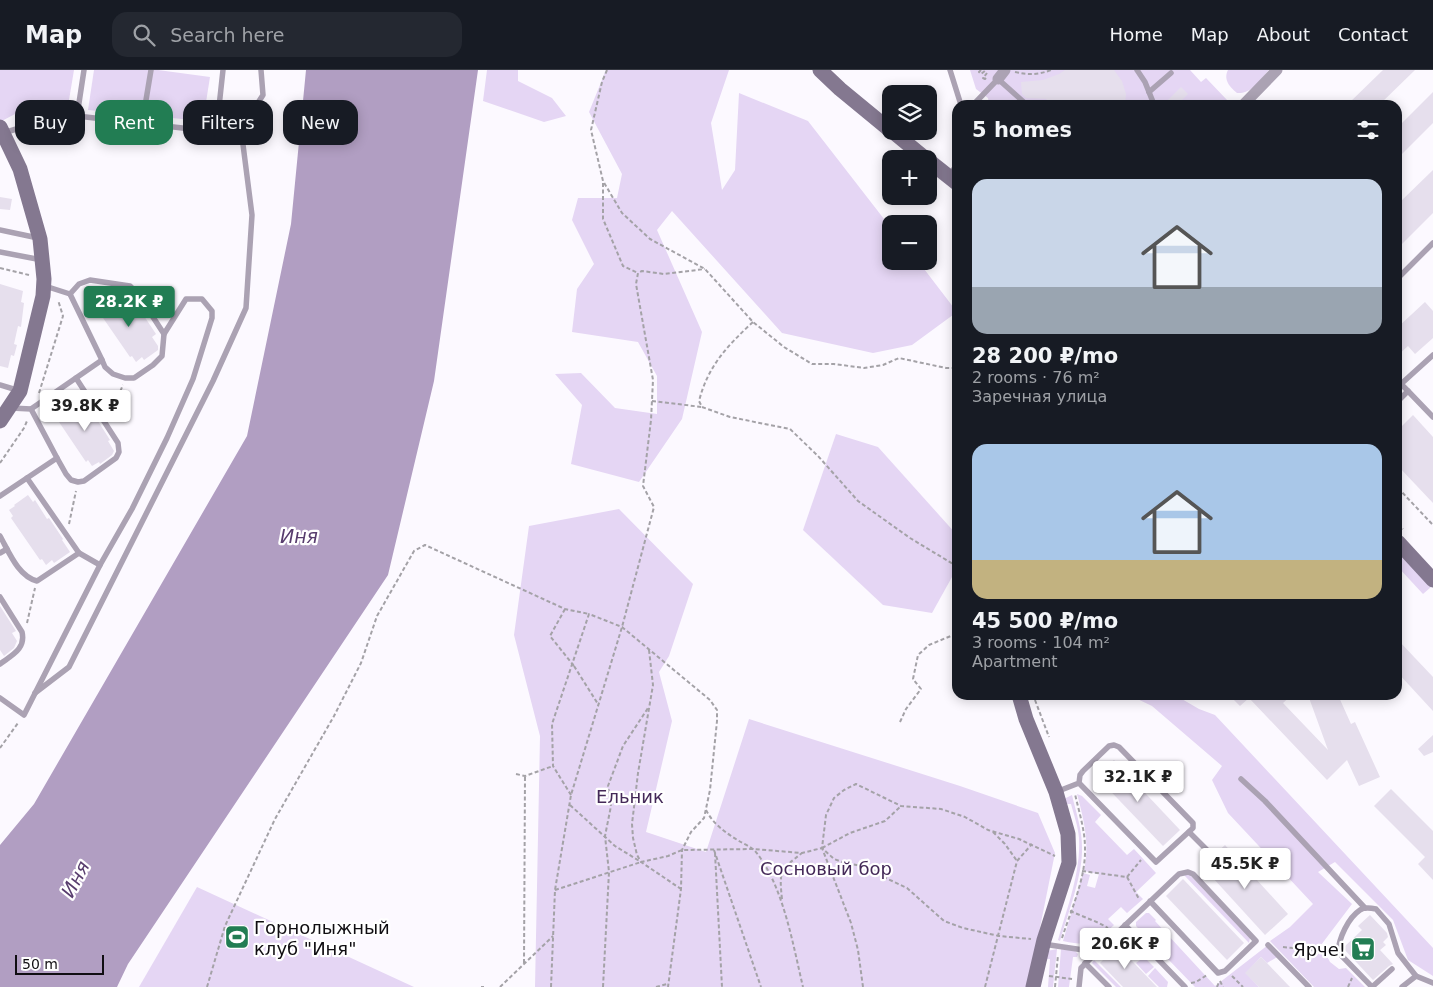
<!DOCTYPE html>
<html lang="en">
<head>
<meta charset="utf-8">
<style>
  :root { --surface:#171b24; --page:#242831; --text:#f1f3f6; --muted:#9ea1a6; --line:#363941; --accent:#227d53 }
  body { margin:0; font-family:"DejaVu Sans",sans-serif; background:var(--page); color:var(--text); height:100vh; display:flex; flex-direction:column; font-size:19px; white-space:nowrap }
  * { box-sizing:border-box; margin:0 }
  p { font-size:16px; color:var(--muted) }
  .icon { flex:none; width:28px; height:28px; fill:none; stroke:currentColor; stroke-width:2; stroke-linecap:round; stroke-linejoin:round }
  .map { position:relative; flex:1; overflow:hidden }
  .drawer { position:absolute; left:952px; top:30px; width:450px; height:600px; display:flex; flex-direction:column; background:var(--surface); border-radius:15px; box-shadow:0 2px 12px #0003 }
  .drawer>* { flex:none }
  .hud { position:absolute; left:15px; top:30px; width:475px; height:45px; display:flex; gap:10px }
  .tools { position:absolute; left:882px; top:15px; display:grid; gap:10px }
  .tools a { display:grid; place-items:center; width:55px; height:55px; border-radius:10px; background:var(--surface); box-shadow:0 2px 12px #0003; font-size:25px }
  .scale { position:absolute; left:15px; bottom:12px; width:89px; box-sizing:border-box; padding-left:5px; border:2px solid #100e12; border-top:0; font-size:14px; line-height:18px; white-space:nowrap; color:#100e12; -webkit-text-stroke:4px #fff; paint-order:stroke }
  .price { position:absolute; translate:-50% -42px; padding:0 11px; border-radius:5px; background:#fff; color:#222; font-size:16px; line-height:32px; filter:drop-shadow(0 1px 2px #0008) }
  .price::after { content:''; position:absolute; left:50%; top:30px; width:15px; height:11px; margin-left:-8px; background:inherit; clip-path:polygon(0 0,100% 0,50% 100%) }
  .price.active { background:var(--accent); color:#fff }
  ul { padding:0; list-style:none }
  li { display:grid; align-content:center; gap:10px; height:265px; padding:0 20px }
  li span { display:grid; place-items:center; height:155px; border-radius:15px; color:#555 }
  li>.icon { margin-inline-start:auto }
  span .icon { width:90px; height:90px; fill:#fffc; stroke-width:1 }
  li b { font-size:21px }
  h2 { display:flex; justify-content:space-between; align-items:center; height:60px; padding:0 20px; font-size:21px }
  .tag { padding:0 18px; border-radius:15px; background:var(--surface); box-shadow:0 2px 12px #0003; font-size:18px; line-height:45px }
  .tag.active { background:var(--accent); color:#fff }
  header { display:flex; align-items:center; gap:30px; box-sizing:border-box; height:70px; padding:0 25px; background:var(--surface); border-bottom:1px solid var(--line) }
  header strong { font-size:24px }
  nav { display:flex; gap:28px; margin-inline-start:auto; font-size:18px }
  .search { width:350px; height:45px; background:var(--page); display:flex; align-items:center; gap:12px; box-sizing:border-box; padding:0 18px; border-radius:15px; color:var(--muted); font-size:19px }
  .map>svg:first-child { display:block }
</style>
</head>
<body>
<header>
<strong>Map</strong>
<div class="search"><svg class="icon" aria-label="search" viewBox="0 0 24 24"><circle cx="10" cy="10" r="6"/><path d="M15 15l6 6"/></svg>Search here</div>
<nav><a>Home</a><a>Map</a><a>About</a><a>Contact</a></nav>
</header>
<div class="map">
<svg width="1433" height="917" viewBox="0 0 1433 917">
  <rect width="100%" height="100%" fill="#fcf9ff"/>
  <g fill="#e5d6f4">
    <polygon points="0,0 74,0 67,42 15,44 0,52"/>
    <polygon points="94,0 158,0 210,7 203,51 88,40"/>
    <polygon points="487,0 518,0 518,11 552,28 566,46 544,52 483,31"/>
    <polygon points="606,0 729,0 711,53 722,120 735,100 739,23 808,51 891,158 891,191 918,191 957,242 912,275 873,283 782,263 672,141 657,160 702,262 682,349 639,412 571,394 582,335 555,304 581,303 615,338 657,344 657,306 638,272 572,262 577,219 594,194 572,150 578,128 617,128 622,104 589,42"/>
    <polygon points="970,0 1190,0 1201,12 1206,8 1228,31 1229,35 989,35 988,28 976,19"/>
    <path d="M1228,0H1269C1260,10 1252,24 1237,23C1230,17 1223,10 1228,0Z"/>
    <polygon points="836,364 878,377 957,465 957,498 932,543 883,535 803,460"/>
    <polygon points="619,439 693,514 669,586 659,602 672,651 646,762 706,782 749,649 960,716 1038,743 1055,783 1028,917 535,917 540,666 514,565 529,456"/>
    <polygon points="1398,480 1431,517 1423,524 1398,497"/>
    <polygon points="1129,625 1175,625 1199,639 1215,645 1433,878 1433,906 1408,890 1393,850 1335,792 1318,802 1352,834 1321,875 1330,892 1339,899 1346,898 1365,917 1314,917 1270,871 1290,857 1313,834 1228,743 1212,710 1222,696 1152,636"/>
    <path d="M1077,724L1082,726L1101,745L1095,752L1127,785L1134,779L1156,803L1136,822L1143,829L1127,843L1121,837L1108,849L1114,855C1093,874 1091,877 1063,871L1083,803L1090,805L1087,816L1095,818L1099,804L1084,801C1090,774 1084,750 1077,724Z"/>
    <path d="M1072,725C1076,742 1082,760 1082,777C1083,805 1068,843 1060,871L1058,870C1067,838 1081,802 1079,768C1078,756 1074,745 1071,734H1061L1064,729Z"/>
    <polygon points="1189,804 1250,868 1249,873 1184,805"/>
    <polygon points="197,817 414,917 139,917"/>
    <polygon points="1146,843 1149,843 1156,850 1155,851 1215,916 1268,875 1279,886 1267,893 1261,887 1246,903 1259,917 1195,917 1136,856 1136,852"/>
    <polygon points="1122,864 1137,881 1134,885 1132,883 1130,884 1117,870"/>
    <polygon points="1057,879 1053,917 1048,917 1050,889 1045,889 1047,881"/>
    <polygon points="1061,879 1075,881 1078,884 1077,887 1073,887 1069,917 1058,917"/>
    <polygon points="1144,887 1154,897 1146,904 1136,893"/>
    <polygon points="1094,890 1121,917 1116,917 1092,893"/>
    <polygon points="1155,898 1168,912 1167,917 1159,917 1148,906"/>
  </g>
  <polygon fill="#b19ec2" points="306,0 478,0 434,311 388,505 128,894 117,917 0,917 0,775 34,734 247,366 291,154"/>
  <g fill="#e6dfed">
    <polygon points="1065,0 1114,0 1122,11 1126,24 1125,35 1052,35 1046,29 1026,28 1022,24 1021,12 1043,10 1059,4"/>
    <polygon points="1383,0 1415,0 1379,35 1347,35"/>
    <polygon points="1181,17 1188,24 1177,35 1163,35"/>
    <polygon points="1433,22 1433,53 1398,88 1398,57"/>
    <polygon points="1433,100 1433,143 1398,178 1398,134"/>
    <polygon points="0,127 12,129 10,140 0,139"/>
    <polygon points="0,214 23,221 21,232 24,233 21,257 18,256 14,274 17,275 14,286 11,285 8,298 0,296"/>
    <polygon points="118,222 123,229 125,228 137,246 142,243 156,264 152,267 158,276 158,280 144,290 142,287 136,292 132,286 130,287 101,245 103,243 99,237 105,233 104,232"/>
    <polygon points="1425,232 1433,241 1433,268 1415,284 1408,276 1398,285 1398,257"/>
    <polygon points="75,326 79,333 81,332 94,350 96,348 110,370 108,371 114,381 112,385 100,394 99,392 92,396 88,390 86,392 57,349 59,347 55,341 62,337 61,336"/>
    <polygon points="1413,345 1433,367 1433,433 1398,396 1398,360"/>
    <polygon points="28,425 33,432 35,430 47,449 49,448 63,469 62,470 70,482 54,493 52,490 46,495 42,489 40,490 11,448 13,446 9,440 15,436 14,435"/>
    <polygon points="0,536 16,561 12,563 17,571 14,578 4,586 0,580"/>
    <polygon points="1398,570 1433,607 1433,641 1398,603"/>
    <polygon points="1229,625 1292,625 1283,633 1328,680 1308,625 1338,625 1351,654 1355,652 1380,707 1359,716 1347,690 1327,710 1249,628 1240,636"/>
    <polygon points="1433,665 1433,682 1424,686 1418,679"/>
    <polygon points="1114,690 1180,760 1163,776 1096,706"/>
    <polygon points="1391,719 1433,761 1433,810 1418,794 1425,787 1374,736"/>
    <polygon points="1225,775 1288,844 1265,865 1202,796"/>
    <polygon points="1183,809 1244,873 1227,890 1166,826"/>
    <polygon points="1370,845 1387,863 1388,867 1383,872 1386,875 1380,880 1393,894 1389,896 1373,910 1343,878 1362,860 1358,856"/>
    <polygon points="1117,876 1132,891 1157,917 1123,917 1100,893"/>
    <polygon points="1261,887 1267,893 1290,917 1259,917 1245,903"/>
  </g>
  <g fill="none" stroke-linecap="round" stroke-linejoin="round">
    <g stroke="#a4a2a7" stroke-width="2" stroke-dasharray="4 2.5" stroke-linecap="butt">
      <polyline points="607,0 602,12 591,60 603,111 622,143 650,169 705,199 753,252 784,277 812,294 834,294 864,298 883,295 899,288 946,298 958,298"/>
      <polyline points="981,0 979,2 981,4 986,0"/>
      <path d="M1015,2C1028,5 1038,5 1051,0"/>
      <polyline points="986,8 985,9 983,8 987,3"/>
      <polyline points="603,113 603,149 623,196 638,203"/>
      <polyline points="0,198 29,205"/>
      <path d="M753,252C727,276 708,296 699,331L702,337L730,347L790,359L818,386L858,431L910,468L958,497"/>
      <polyline points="39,323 63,246 58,230"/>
      <polyline points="652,331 702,337"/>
      <polyline points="110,345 123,315"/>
      <polyline points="0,393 24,358 27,351"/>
      <polyline points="1398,418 1433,455"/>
      <polyline points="69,454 76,421"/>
      <polyline points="1398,454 1403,459"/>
      <polyline points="565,539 550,566 574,596"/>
      <polyline points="27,553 35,518"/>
      <polyline points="649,580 653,615 638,703 632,754 633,768 637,785 641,792 681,819"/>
      <polyline points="574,596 598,634"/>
      <polyline points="1035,630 1049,667"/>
      <polyline points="900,652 906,639 921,619 913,609 918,585 929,575 958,563"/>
      <polyline points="0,678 18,653"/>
      <polyline points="516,704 525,706 553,696"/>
      <polyline points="571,725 553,696 552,654 589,544 622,557 710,630 717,640 717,651 710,720 704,748 691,762 682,780 681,819 668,917"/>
      <polyline points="570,735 615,776 641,792 668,786 682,780 753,779 802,783 822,778 834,789 845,793 868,797 888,809 907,818 944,851 963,858 999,866 1031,869"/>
      <path d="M706,740C713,754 726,763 739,771C744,774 751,777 755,781C783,814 793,875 803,917"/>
      <polyline points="993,762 1005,774 1017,791"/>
      <polyline points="822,778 850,763 885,751 900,737"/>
      <polyline points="714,780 761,917"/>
      <polyline points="715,783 722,917"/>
      <polyline points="1082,801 1127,807 1139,829"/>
      <polyline points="1127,807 1141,790"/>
      <polyline points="555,820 641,792"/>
      <path d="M782,829C779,801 780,800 802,783"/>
      <polyline points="1070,841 1099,853 1108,858"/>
      <path d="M1062,868C1071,840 1086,808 1085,778C1085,760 1079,742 1075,724"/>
      <polyline points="1283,877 1331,882"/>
      <polyline points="524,893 525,706"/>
      <polyline points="1049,906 1072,909"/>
      <polyline points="1232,906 1243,917"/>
      <polyline points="1220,911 1223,917"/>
      <polyline points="1191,913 1196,912 1207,905"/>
      <polyline points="207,917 225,856 275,749 334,646 361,593 377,546 414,481 425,475 565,539 589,544"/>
      <polyline points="481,917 484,917"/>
      <polyline points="500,917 553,866"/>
      <polyline points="551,917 555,820 571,725 622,557 654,437 643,416 651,350 653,310 636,214 638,203 642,201 664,204 705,199"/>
      <polyline points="603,917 609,802 605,766 611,736 608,716 623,676 648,638"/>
      <polyline points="656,917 667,914"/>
      <polyline points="863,917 858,880 851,853 822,778 826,745 834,728 844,720 856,714 901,736 941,739 965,747 988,760 1019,769 1055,786"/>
      <polyline points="985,917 1017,791 1032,774"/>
      <polyline points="1055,917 1058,885"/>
      <polyline points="1217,917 1219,912"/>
      <polyline points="1348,917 1352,908"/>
    </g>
    <g stroke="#aba2b3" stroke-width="5.5">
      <polyline points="950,0 961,35"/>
      <polyline points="1137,0 1145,12 1153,32"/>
      <polyline points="1149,22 1171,3"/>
      <polyline points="973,35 998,9 1027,35"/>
      <polyline points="77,46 84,0"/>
      <polyline points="142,54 151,0"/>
      <polyline points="3,63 50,49 77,46 200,60 217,55 223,0"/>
      <polyline points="949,106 958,93"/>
      <polyline points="0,160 38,168"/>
      <polyline points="0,182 42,190"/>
      <polyline points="1398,208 1433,173"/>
      <polyline points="70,224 102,290"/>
      <polyline points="0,315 20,321"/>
      <polyline points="1408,321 1433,347"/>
      <polyline points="1398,331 1408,321 1401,314 1433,285"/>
      <polyline points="31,339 102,290 105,297 113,304 125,308 134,308 153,295 162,286 164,264 138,224 130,216 90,210 79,214 70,224 45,216"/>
      <polyline points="57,388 66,404 71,410 78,412 84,411 116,388 119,382 118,373 76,308"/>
      <polyline points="27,408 79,483 100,495"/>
      <polyline points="0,426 57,388 31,339 11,338"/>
      <path d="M0,466C9,482 18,506 37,511L79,483"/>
      <polyline points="0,483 7,479"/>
      <path d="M0,527L22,562C26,579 12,585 0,594"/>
      <polyline points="35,623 69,597 213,311 246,238 252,145 241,59 263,25 261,0"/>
      <polyline points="0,628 24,645 100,495 132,439 167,368 193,309 212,248 212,241 202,229 186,229 164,264"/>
      <polyline points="1241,709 1265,731 1365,838"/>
      <polyline points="1056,722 1079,713 1156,792 1193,758 1193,753 1119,677 1114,675 1109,676 1083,701 1080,705 1079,713"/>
      <polyline points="1189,762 1210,783"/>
      <polyline points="1125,855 1185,917"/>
      <polyline points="1043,874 1097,882 1179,804 1188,802 1193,804 1256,871 1225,901 1218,903 1150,831"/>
      <polyline points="1268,875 1309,917"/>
      <polyline points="1085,893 1109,917"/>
      <polyline points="1079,917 1081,898 1097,882"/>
      <path d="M1372,917L1338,882C1339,868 1348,848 1360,840C1364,837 1371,838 1376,839L1389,854L1398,883L1416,906"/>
      <polyline points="1372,917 1392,899"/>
      <polyline points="1402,917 1416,906 1433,913"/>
    </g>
    <g stroke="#aba2b3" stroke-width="11">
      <polyline points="998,9 1005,0"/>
      <polyline points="1243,35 1277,0"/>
    </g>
    <g stroke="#847890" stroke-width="15">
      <polyline points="820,0 840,19 891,61"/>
      <polyline points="0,57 20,99 40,169 44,209 43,226 20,321 0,351"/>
      <polyline points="892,61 926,89"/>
      <polyline points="929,91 958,114"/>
      <polyline points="1398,472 1433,510"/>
      <polyline points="1019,625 1026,649 1056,722 1068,764 1069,793 1044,870 1033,917"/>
    </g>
  </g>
  <defs>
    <symbol id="stadium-square" viewBox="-11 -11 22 22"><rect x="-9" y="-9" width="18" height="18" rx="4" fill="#227d53" stroke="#fff"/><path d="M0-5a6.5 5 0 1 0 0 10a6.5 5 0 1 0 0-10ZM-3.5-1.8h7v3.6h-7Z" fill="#fff"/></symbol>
    <symbol id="supermarket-square" viewBox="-11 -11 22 22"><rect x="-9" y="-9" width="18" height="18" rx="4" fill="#227d53" stroke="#fff"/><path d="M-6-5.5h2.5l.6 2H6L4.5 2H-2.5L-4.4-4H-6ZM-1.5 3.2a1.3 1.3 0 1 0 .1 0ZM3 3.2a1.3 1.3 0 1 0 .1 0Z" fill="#fff"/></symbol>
  </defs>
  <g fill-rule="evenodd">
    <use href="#stadium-square" x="223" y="853" width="28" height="28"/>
    <use href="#supermarket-square" x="1349" y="865" width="28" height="28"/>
  </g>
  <g text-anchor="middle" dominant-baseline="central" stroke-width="4.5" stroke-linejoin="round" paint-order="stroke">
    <g font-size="18" fill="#442958" stroke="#fff">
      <text x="630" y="726">Ельник</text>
      <text x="826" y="798">Сосновый бор</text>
    </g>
    <g font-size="18" fill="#100e12" stroke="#fff" text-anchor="start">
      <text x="254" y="857">Горнолыжный<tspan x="254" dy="21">клуб "Иня"</tspan></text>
      <text x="1346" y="879" text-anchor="end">Ярче!</text>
    </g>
    <g font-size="19" font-style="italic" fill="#583d6e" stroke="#fff">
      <text x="299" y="466">Иня</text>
      <text transform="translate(75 809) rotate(-62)">Иня</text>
    </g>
  </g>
</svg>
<div class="tools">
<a><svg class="icon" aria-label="layers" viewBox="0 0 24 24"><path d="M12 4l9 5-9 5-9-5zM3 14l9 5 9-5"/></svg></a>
<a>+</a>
<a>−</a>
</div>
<div class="scale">50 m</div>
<b class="price active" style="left:129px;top:258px">28.2K ₽</b>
<b class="price" style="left:85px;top:362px">39.8K ₽</b>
<b class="price" style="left:1138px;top:733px">32.1K ₽</b>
<b class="price" style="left:1245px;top:820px">45.5K ₽</b>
<b class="price" style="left:1125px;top:900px">20.6K ₽</b>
<div class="hud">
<a class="tag">Buy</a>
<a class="tag active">Rent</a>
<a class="tag">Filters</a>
<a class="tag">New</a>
</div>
<section class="drawer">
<h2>5 homes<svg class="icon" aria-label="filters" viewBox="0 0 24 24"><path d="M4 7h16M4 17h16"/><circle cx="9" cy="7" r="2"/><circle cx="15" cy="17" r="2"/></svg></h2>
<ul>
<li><span style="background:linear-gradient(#c9d6e8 70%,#9aa5b1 0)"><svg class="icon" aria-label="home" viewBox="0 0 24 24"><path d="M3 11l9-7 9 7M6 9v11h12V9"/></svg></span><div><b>28 200 ₽/mo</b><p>2 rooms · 76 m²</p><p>Заречная улица</p></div></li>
<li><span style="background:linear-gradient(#a9c7e8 75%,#c2b280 0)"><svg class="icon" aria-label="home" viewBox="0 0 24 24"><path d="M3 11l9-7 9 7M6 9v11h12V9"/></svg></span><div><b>45 500 ₽/mo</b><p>3 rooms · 104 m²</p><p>Apartment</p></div></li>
</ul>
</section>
</div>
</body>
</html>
